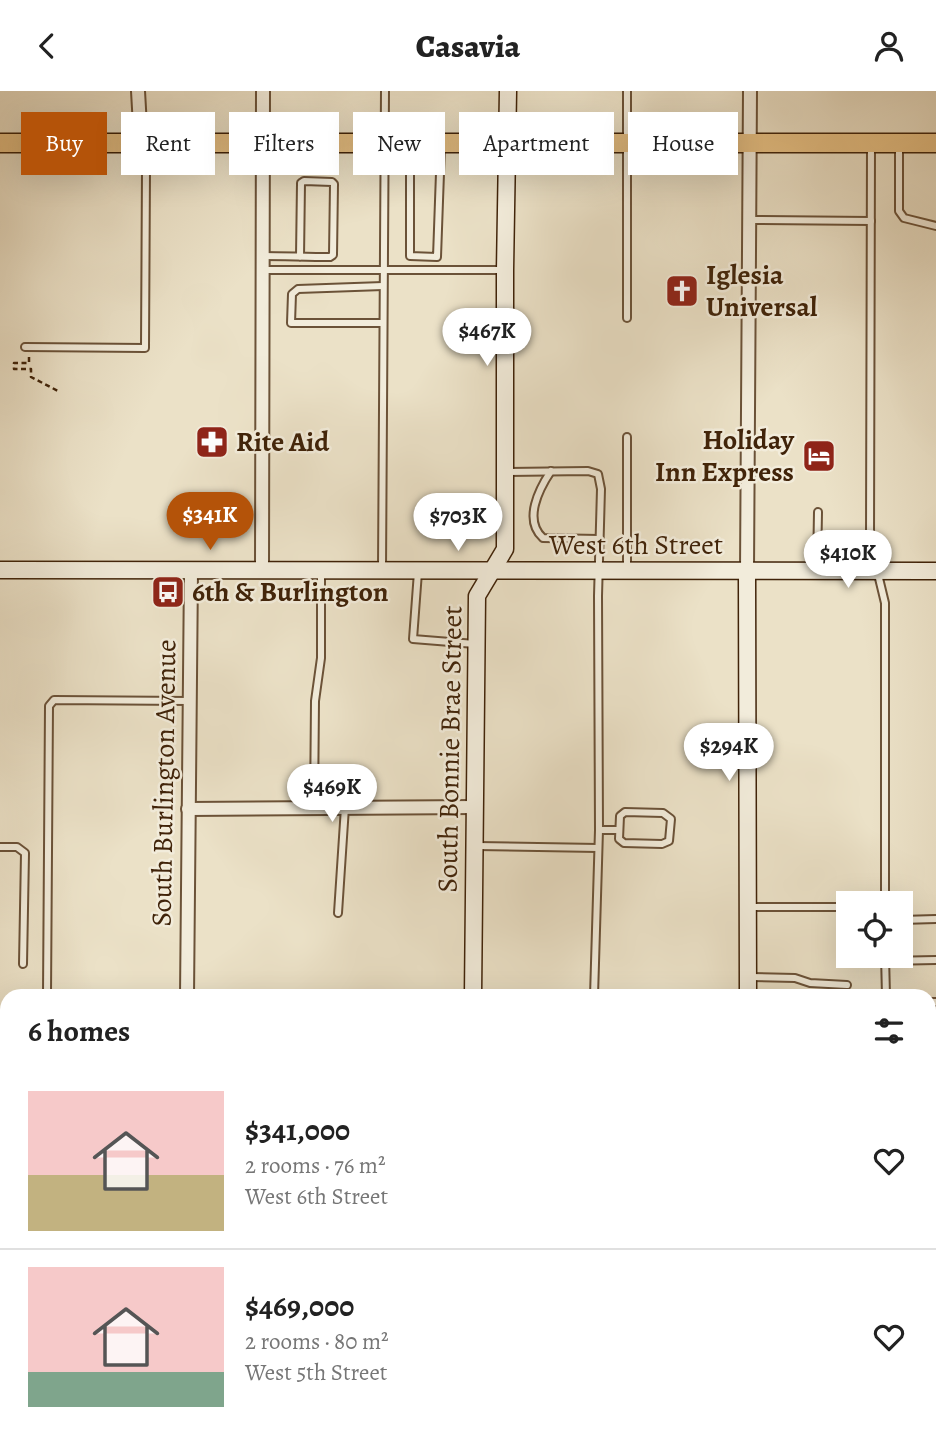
<!DOCTYPE html>
<html lang="en">
<head>
<meta charset="utf-8">
<style>
  :root { --surface:#fff; --page:#f6f6f6; --text:#222; --muted:#767676; --line:#e0e0e0; --accent:#b45309 }
  body { margin:0; font-family:Alegreya,serif; background:var(--page); color:var(--text); height:100vh; display:flex; flex-direction:column; font-size:26px; white-space:nowrap }
  * { box-sizing:border-box; margin:0 }
  p { font-size:23px; color:var(--muted) }
  .icon { flex:none; width:38px; height:38px; fill:none; stroke:currentColor; stroke-width:2; stroke-linecap:round; stroke-linejoin:round }
  .map { position:relative; flex:1; overflow:hidden }
  .side { position:absolute; left:0px; top:898px; width:936px; height:450px; display:flex; flex-direction:column; background:var(--surface); border-radius:21px 21px 0 0; box-shadow:0 7px 28px #0002 }
  .side>* { flex:none }
  .hud { position:absolute; left:21px; top:21px; width:894px; height:63px; display:flex; gap:14px }
  .fabs { position:absolute; left:836px; top:800px; display:grid; gap:14px }
  .fabs a { display:grid; place-items:center; width:77px; height:77px; border-radius:0px; background:var(--surface); box-shadow:0 7px 28px #0002; font-size:35px }
  .price { position:absolute; translate:-50% -60px; padding:0 16px; border-radius:24px; background:#fff; color:#222; font-size:23px; line-height:46px; filter:drop-shadow(0 2px 4px #0008) }
  .price::after { content:''; position:absolute; left:50%; top:42px; width:21px; height:16px; margin-left:-10px; background:inherit; clip-path:polygon(0 0,100% 0,50% 100%) }
  .price.current { background:var(--accent); color:#fff }
  ul { padding:0; list-style:none }
  li { display:flex; align-items:center; gap:21px; height:175px; padding:0 28px }
  li+li { border-top:2px solid var(--line) }
  li span { display:grid; place-items:center; flex:none; width:196px; height:140px; border-radius:0px; color:#555 }
  li>.icon { margin-inline-start:auto }
  span .icon { width:84px; height:84px; fill:#fffc; stroke-width:1 }
  li b { font-size:30px }
  h2 { display:flex; justify-content:space-between; align-items:center; height:84px; padding:0 28px; font-size:30px }
  .pill { padding:0 24px; border-radius:0px; background:var(--surface); box-shadow:0 7px 28px #0002; font-size:24px; line-height:63px }
  .pill.current { background:var(--accent); color:#fff }
  header { display:flex; justify-content:space-between; align-items:center; height:91px; padding:0 28px; background:var(--surface); font-size:32px; font-weight:800 }
  .map>svg:first-child { display:block }
</style>
</head>
<body>
<header><svg class="icon" aria-label="back" viewBox="0 0 24 24"><path d="M15 5l-7 7 7 7"/></svg>Casavia<svg class="icon" aria-label="person" viewBox="0 0 24 24"><circle cx="12" cy="8" r="4"/><path d="M4 21q1-7 8-7t8 7"/></svg></header>
<div class="map">
<svg width="936" height="1347" viewBox="0 0 936 1347">
  <rect width="100%" height="100%" fill="#ebe1c7"/>
  <filter id="stains"><feTurbulence type="fractalNoise" baseFrequency=".00286" numOctaves="4"/><feColorMatrix values="0 0 0 0 .2 0 0 0 0 .09 0 0 0 0 .02 0 0 0 .5 -.17"/></filter>
  <radialGradient id="worn" r=".72"><stop offset=".6" stop-color="#630" stop-opacity="0"/><stop offset="1" stop-color="#630" stop-opacity=".3"/></radialGradient>
  <g fill="none" stroke-linecap="round" stroke-linejoin="round">
    <defs>
      <g id="lane">
        <polyline points="410,54 410,165 437,166 441,54"/>
        <polyline points="871,54 870,450 885,512 885,812"/>
        <polyline points="899,54 899,120 904,127 936,135"/>
        <polyline points="749,129 871,130"/>
        <path d="M262,165C285,165 307,166 330,166L333,164L334,93L332,91L304,90L301,92L300,166"/>
        <polyline points="262,179 503,179"/>
        <polyline points="627,227 627,0"/>
        <polyline points="383,232 291,232 292,203 298,198 383,195"/>
        <polyline points="25,256 145,257 146,78 141,55"/>
        <path d="M551,380C539,398 523,429 543,447L599,448"/>
        <polyline points="507,381 588,380 598,383 601,398 598,505 599,739 594,905"/>
        <polyline points="382,478 385,0"/>
        <polyline points="817,478 818,421"/>
        <polyline points="627,480 627,346"/>
        <polyline points="418,481 413,548 475,553"/>
        <polyline points="314,717 315,610 321,567 321,481"/>
        <polygon points="625,721 663,722 671,728 669,750 662,753 624,752 619,748 620,725"/>
        <polyline points="599,739 619,739"/>
        <polyline points="477,755 598,757"/>
        <polyline points="0,756 17,756 25,762 23,873"/>
        <polyline points="750,816 849,816"/>
        <polyline points="338,822 345,716"/>
        <polyline points="901,829 936,828"/>
        <polyline points="885,864 886,905"/>
        <polyline points="885,870 936,869"/>
        <polyline points="750,886 795,887 810,892 847,894"/>
        <polyline points="47,905 49,615 54,609 189,610"/>
        <polyline points="929,911 936,911"/>
        <polyline points="929,983 936,983"/>
        <polyline points="0,1003 7,1003"/>
        <polyline points="929,1027 936,1027"/>
        <polyline points="929,1069 936,1069"/>
        <polyline points="0,1130 7,1130"/>
        <polyline points="929,1135 936,1135"/>
        <polyline points="929,1175 936,1175"/>
        <polyline points="929,1208 936,1208"/>
        <polyline points="0,1309 7,1309"/>
        <polyline points="97,1340 97,1344 165,1344 165,1340"/>
        <polyline points="302,1340 302,1347"/>
        <polyline points="591,1347 592,1340"/>
        <polyline points="888,1347 888,1340"/>
      </g>
      <g id="street">
        <polyline points="138,0 141,53"/>
        <polyline points="262,480 263,0"/>
        <polyline points="747,480 750,0"/>
        <polyline points="188,718 476,716"/>
        <polyline points="187,905 191,480"/>
        <polyline points="929,947 936,947"/>
        <polyline points="183,1347 183,1340"/>
      </g>
      <g id="secondary">
        <polyline points="0,479 936,480"/>
        <polyline points="747,480 748,905"/>
        <polyline points="473,905 477,505 505,458 505,179 508,0"/>
        <polyline points="468,1347 468,1340"/>
        <polyline points="748,1347 748,1340"/>
      </g>
      <polyline id="primary" points="0,52 936,52"/>
    </defs>
    <use href="#lane" stroke="#6b5238" stroke-width="10"/>
    <use href="#street" stroke="#6b5238" stroke-width="16"/>
    <use href="#secondary" stroke="#402309" stroke-width="19"/>
    <use href="#primary" stroke="#402309" stroke-width="21"/>
    <polyline stroke="#402309" stroke-width="2.5" stroke-dasharray="5 3.5" stroke-linecap="butt" points="29,266 29,272 14,272 14,278 31,278 31,286 60,301"/>
    <use href="#lane" stroke="#f2ecdb" stroke-width="6"/>
    <use href="#street" stroke="#f2ecdb" stroke-width="12"/>
    <use href="#secondary" stroke="#f2ecdb" stroke-width="16"/>
    <use href="#primary" stroke="#e6c084" stroke-width="18"/>
  </g>
  <defs>
    <symbol id="church-square" viewBox="-11 -11 22 22"><rect x="-9" y="-9" width="18" height="18" rx="4" fill="#8f2418" stroke="#f2ecdb"/><path d="M-1.2-6h2.4v3.5h3.3v2.4h-3.3V6h-2.4V-.1h-3.3v-2.4h3.3Z" fill="#fff"/></symbol>
    <symbol id="pharmacy-square" viewBox="-11 -11 22 22"><rect x="-9" y="-9" width="18" height="18" rx="4" fill="#8f2418" stroke="#f2ecdb"/><path d="M-2-6h4v4h4v4h-4v4h-4v-4h-4v-4h4Z" fill="#fff"/></symbol>
    <symbol id="hotel-square" viewBox="-11 -11 22 22"><rect x="-9" y="-9" width="18" height="18" rx="4" fill="#8f2418" stroke="#f2ecdb"/><path d="M-6-4.5h1.5V1H6V5H4.5V3h-9V5H-6ZM-4 0a1.8 1.8 0 1 1 3.6 0ZM.5 0V-2.5h3Q6-2.5 6 0Z" fill="#fff"/></symbol>
    <symbol id="bus-square" viewBox="-11 -11 22 22"><rect x="-9" y="-9" width="18" height="18" rx="4" fill="#8f2418" stroke="#f2ecdb"/><path d="M-5-6H5V4H4V6H2V4H-2V6H-4V4H-5ZM-3.5-4V0h7V-4ZM-3.5 1.2v1.5H-2V1.2ZM2 1.2v1.5H3.5V1.2Z" fill="#fff"/></symbol>
  </defs>
  <g fill-rule="evenodd">
    <use href="#church-square" x="663" y="181" width="38" height="38"/>
    <use href="#pharmacy-square" x="193" y="332" width="38" height="38"/>
    <use href="#hotel-square" x="800" y="346" width="38" height="38"/>
    <use href="#bus-square" x="149" y="482" width="38" height="38"/>
  </g>
  <g text-anchor="middle" dominant-baseline="central" stroke-width="5" stroke-linejoin="round" paint-order="stroke">
    <g font-size="28" font-weight="bold" fill="#402309" stroke="#f2ecdb" text-anchor="start">
      <text x="706" y="184">Iglesia<tspan x="706" dy="32">Universal</tspan></text>
      <text x="794" y="349" text-anchor="end">Holiday<tspan x="794" dy="32">Inn Express</tspan></text>
      <text x="236" y="351">Rite Aid</text>
      <text x="192" y="501">6th &amp; Burlington</text>
    </g>
    <g font-size="28" fill="#402309" stroke="#f2ecdb">
      <text x="636" y="454">West 6th Street</text>
      <text transform="translate(450 658) rotate(-89)">South Bonnie Brae Street</text>
      <text transform="translate(164 692) rotate(-89)">South Burlington Avenue</text>
    </g>
  </g>
  <rect width="100%" height="100%" filter="url(#stains)"/>
  <rect width="100%" height="100%" fill="url(#worn)"/>
</svg>
<div class="fabs">
<a><svg class="icon" aria-label="locate" viewBox="0 0 24 24"><circle cx="12" cy="12" r="6"/><path d="M12 2v4M12 18v4M2 12h4M18 12h4"/></svg></a>
</div>
<b class="price" style="left:487px;top:277px">$467K</b>
<b class="price current" style="left:210px;top:461px">$341K</b>
<b class="price" style="left:458px;top:462px">$703K</b>
<b class="price" style="left:848px;top:499px">$410K</b>
<b class="price" style="left:729px;top:692px">$294K</b>
<b class="price" style="left:332px;top:733px">$469K</b>
<div class="hud">
<a class="pill current">Buy</a>
<a class="pill">Rent</a>
<a class="pill">Filters</a>
<a class="pill">New</a>
<a class="pill">Apartment</a>
<a class="pill">House</a>
</div>
<section class="side">
<h2>6 homes<svg class="icon" aria-label="filters" viewBox="0 0 24 24"><path d="M4 7h16M4 17h16"/><circle cx="9" cy="7" r="2"/><circle cx="15" cy="17" r="2"/></svg></h2>
<ul>
<li><span style="background:linear-gradient(#f6c9c9 60%,#c2b280 0)"><svg class="icon" aria-label="home" viewBox="0 0 24 24"><path d="M3 11l9-7 9 7M6 9v11h12V9"/></svg></span><div><b>$341,000</b><p>2 rooms · 76 m²</p><p>West 6th Street</p></div><svg class="icon" aria-label="heart" viewBox="0 0 24 24"><path d="M12 20l-8-8c-3-5 5-10 8-4 3-6 11-1 8 4z"/></svg></li>
<li><span style="background:linear-gradient(#f6c9c9 75%,#7fa58c 0)"><svg class="icon" aria-label="home" viewBox="0 0 24 24"><path d="M3 11l9-7 9 7M6 9v11h12V9"/></svg></span><div><b>$469,000</b><p>2 rooms · 80 m²</p><p>West 5th Street</p></div><svg class="icon" aria-label="heart" viewBox="0 0 24 24"><path d="M12 20l-8-8c-3-5 5-10 8-4 3-6 11-1 8 4z"/></svg></li>
</ul>
</section>
</div>
</body>
</html>
